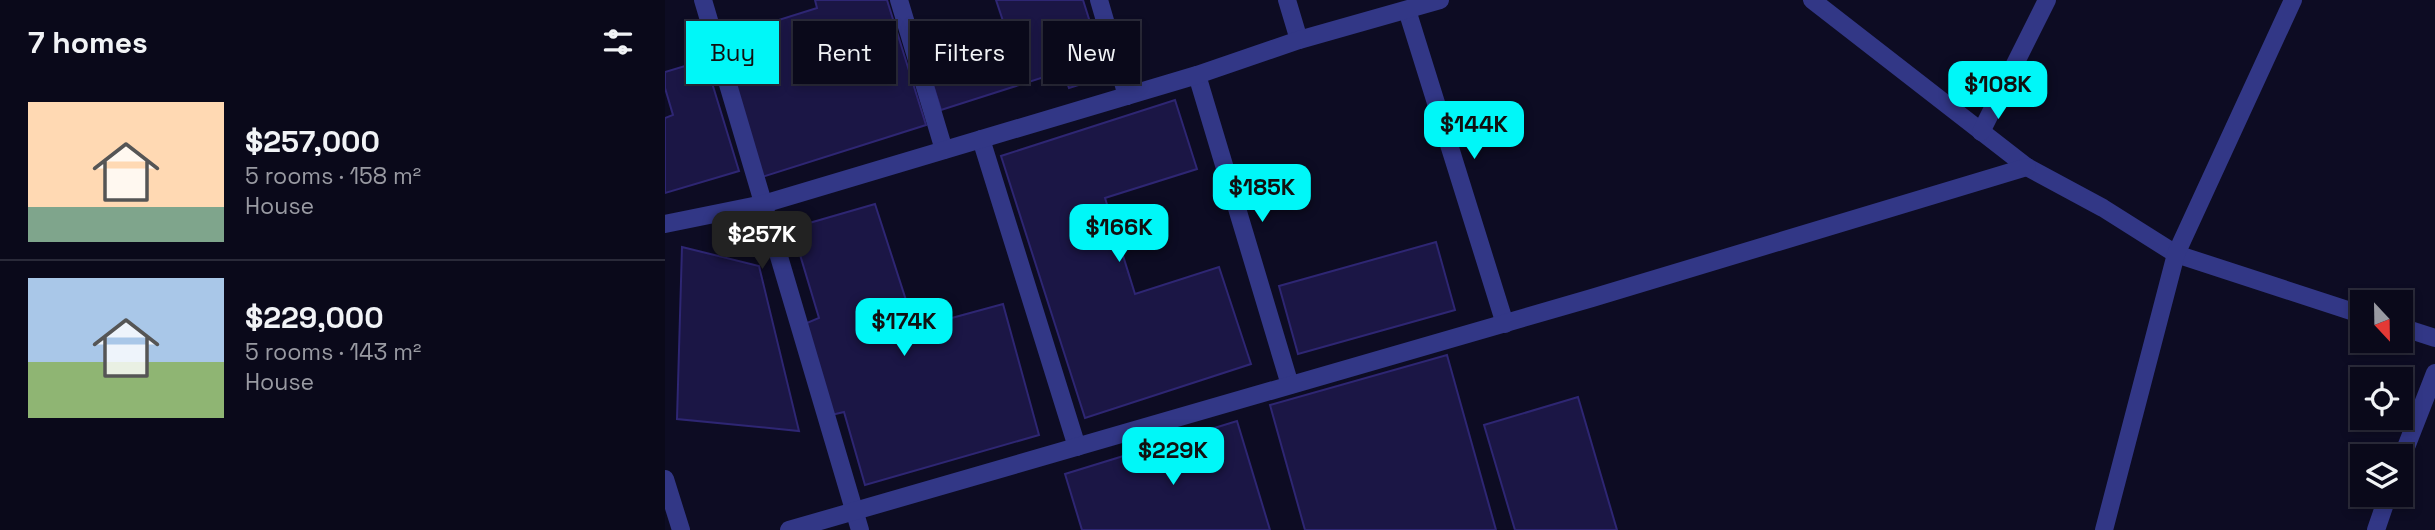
<!DOCTYPE html>
<html lang="en">
<head>
<meta charset="utf-8">
<style>
  :root { --surface:#0a091a; --page:#131223; --text:#f1f3f6; --muted:#999aa2; --line:#2a2a39; --accent:#00f7f8 }
  body { margin:0; font-family:"Space Grotesk",sans-serif; background:var(--page); color:var(--text); height:100vh; display:flex; flex-direction:column; font-size:26px; white-space:nowrap }
  * { box-sizing:border-box; margin:0 }
  p { font-size:23px; color:var(--muted) }
  .icon { flex:none; width:38px; height:38px; fill:none; stroke:currentColor; stroke-width:2; stroke-linecap:round; stroke-linejoin:round }
  .map { position:relative; flex:1; overflow:hidden }
  .panel { display:flex; flex-direction:column; background:var(--surface); width:665px }
  .panel>* { flex:none }
  .hud { position:absolute; left:21px; top:21px; width:665px; height:63px; display:flex; gap:14px }
  .needle { width:46px; rotate:158deg }
  .fabs { position:absolute; left:1685px; top:290px; display:grid; gap:14px }
  .fabs a { display:grid; place-items:center; width:63px; height:63px; border-radius:0px; background:var(--surface); box-shadow:0 4px 10px #0003,0 0 0 2px var(--line); font-size:35px }
  .price { position:absolute; translate:-50% -60px; padding:0 16px; border-radius:14px; background:var(--accent); color:#111; font-size:23px; line-height:46px; filter:drop-shadow(0 2px 4px #0008) }
  .price::after { content:''; position:absolute; left:50%; top:42px; width:21px; height:16px; margin-left:-10px; background:inherit; clip-path:polygon(0 0,100% 0,50% 100%) }
  .price.current { background:#222; color:#fff }
  ul { padding:0; list-style:none }
  li { display:flex; align-items:center; gap:21px; height:175px; padding:0 28px }
  li+li { border-top:2px solid var(--line) }
  li span { display:grid; place-items:center; flex:none; width:196px; height:140px; border-radius:0px; color:#555 }
  li>.icon { margin-inline-start:auto }
  span .icon { width:84px; height:84px; fill:#fffc; stroke-width:1 }
  li b { font-size:30px }
  h2 { display:flex; justify-content:space-between; align-items:center; height:84px; padding:0 28px; font-size:30px }
  .tag { padding:0 24px; border-radius:0px; background:var(--surface); box-shadow:0 4px 10px #0003,0 0 0 2px var(--line); font-size:24px; line-height:63px }
  .tag.current { background:var(--accent); color:#111 }
  main { display:flex; flex:1; min-height:0 }
  .map>svg:first-child { display:block }
</style>
</head>
<body>
<main>
<section class="panel">
<h2>7 homes<svg class="icon" aria-label="filters" viewBox="0 0 24 24"><path d="M4 7h16M4 17h16"/><circle cx="9" cy="7" r="2"/><circle cx="15" cy="17" r="2"/></svg></h2>
<ul>
<li><span style="background:linear-gradient(#ffd9b3 75%,#7fa58c 0)"><svg class="icon" aria-label="home" viewBox="0 0 24 24"><path d="M3 11l9-7 9 7M6 9v11h12V9"/></svg></span><div><b>$257,000</b><p>5 rooms · 158 m²</p><p>House</p></div></li>
<li><span style="background:linear-gradient(#a9c7e8 60%,#8fb573 0)"><svg class="icon" aria-label="home" viewBox="0 0 24 24"><path d="M3 11l9-7 9 7M6 9v11h12V9"/></svg></span><div><b>$229,000</b><p>5 rooms · 143 m²</p><p>House</p></div></li>
</ul>
</section>
<div class="map">
<svg width="1770" height="530" viewBox="0 0 1770 530">
  <rect width="100%" height="100%" fill="#0d0c23"/>
  <g fill="#1b1645" stroke="#2e2673" stroke-width="2">
    <polygon points="150,0 222,0 261,125 97,177 53,39 152,8"/>
    <polygon points="331,0 418,0 442,76 404,88 398,71 276,110 258,53 340,27"/>
    <polygon points="40,60 74,171 0,193 0,118 8,115 0,88 0,72"/>
    <polygon points="510,100 532,169 440,198 470,294 554,267 586,364 420,418 336,156"/>
    <polygon points="210,204 250,328 338,304 374,435 200,485 179,412 162,416 137,325 154,318 127,228"/>
    <polygon points="771,242 790,310 633,354 614,286"/>
    <polygon points="17,247 94,266 134,431 12,419"/>
    <polygon points="782,355 831,530 640,530 605,405"/>
    <polygon points="913,397 952,530 850,530 819,425"/>
    <polygon points="572,421 605,530 417,530 400,474"/>
  </g>
  <g fill="none" stroke-linecap="round" stroke-linejoin="round">
    <g stroke="#323786" stroke-width="18">
      <polyline points="38,0 195,530"/>
      <polyline points="234,0 279,150"/>
      <polyline points="434,0 462,96"/>
      <polyline points="622,0 634,40"/>
      <polyline points="1147,0 1362,167 1438,208 1511,254 1698,315"/>
      <polyline points="742,10 840,324"/>
      <polyline points="532,75 625,385"/>
      <polyline points="1316,132 1382,0"/>
      <polyline points="316,139 412,447"/>
      <polyline points="0,224 98,204 532,75 634,40 775,0"/>
      <polyline points="1736,327 1770,338"/>
      <polyline points="1736,460 1770,373"/>
      <polyline points="0,479 16,530"/>
      <polyline points="124,530 927,298 1362,167"/>
      <polyline points="1439,530 1511,254 1628,0"/>
      <polyline points="1711,530 1723,495"/>
    </g>
  </g>
</svg>
<div class="fabs">
<a><svg class="needle" viewBox="-14 -14 28 28"><path d="M0-13l5 13h-10z" fill="#e53935"/><path d="M0 13l5-13h-10z" fill="#999aa2"/></svg></a>
<a><svg class="icon" aria-label="locate" viewBox="0 0 24 24"><circle cx="12" cy="12" r="6"/><path d="M12 2v4M12 18v4M2 12h4M18 12h4"/></svg></a>
<a><svg class="icon" aria-label="layers" viewBox="0 0 24 24"><path d="M12 4l9 5-9 5-9-5zM3 14l9 5 9-5"/></svg></a>
</div>
<b class="price" style="left:1333px;top:121px">$108K</b>
<b class="price" style="left:809px;top:161px">$144K</b>
<b class="price" style="left:597px;top:224px">$185K</b>
<b class="price" style="left:454px;top:264px">$166K</b>
<b class="price current" style="left:97px;top:271px">$257K</b>
<b class="price" style="left:239px;top:358px">$174K</b>
<b class="price" style="left:508px;top:487px">$229K</b>
<div class="hud">
<a class="tag current">Buy</a>
<a class="tag">Rent</a>
<a class="tag">Filters</a>
<a class="tag">New</a>
</div>
</div>
</main>
</body>
</html>
